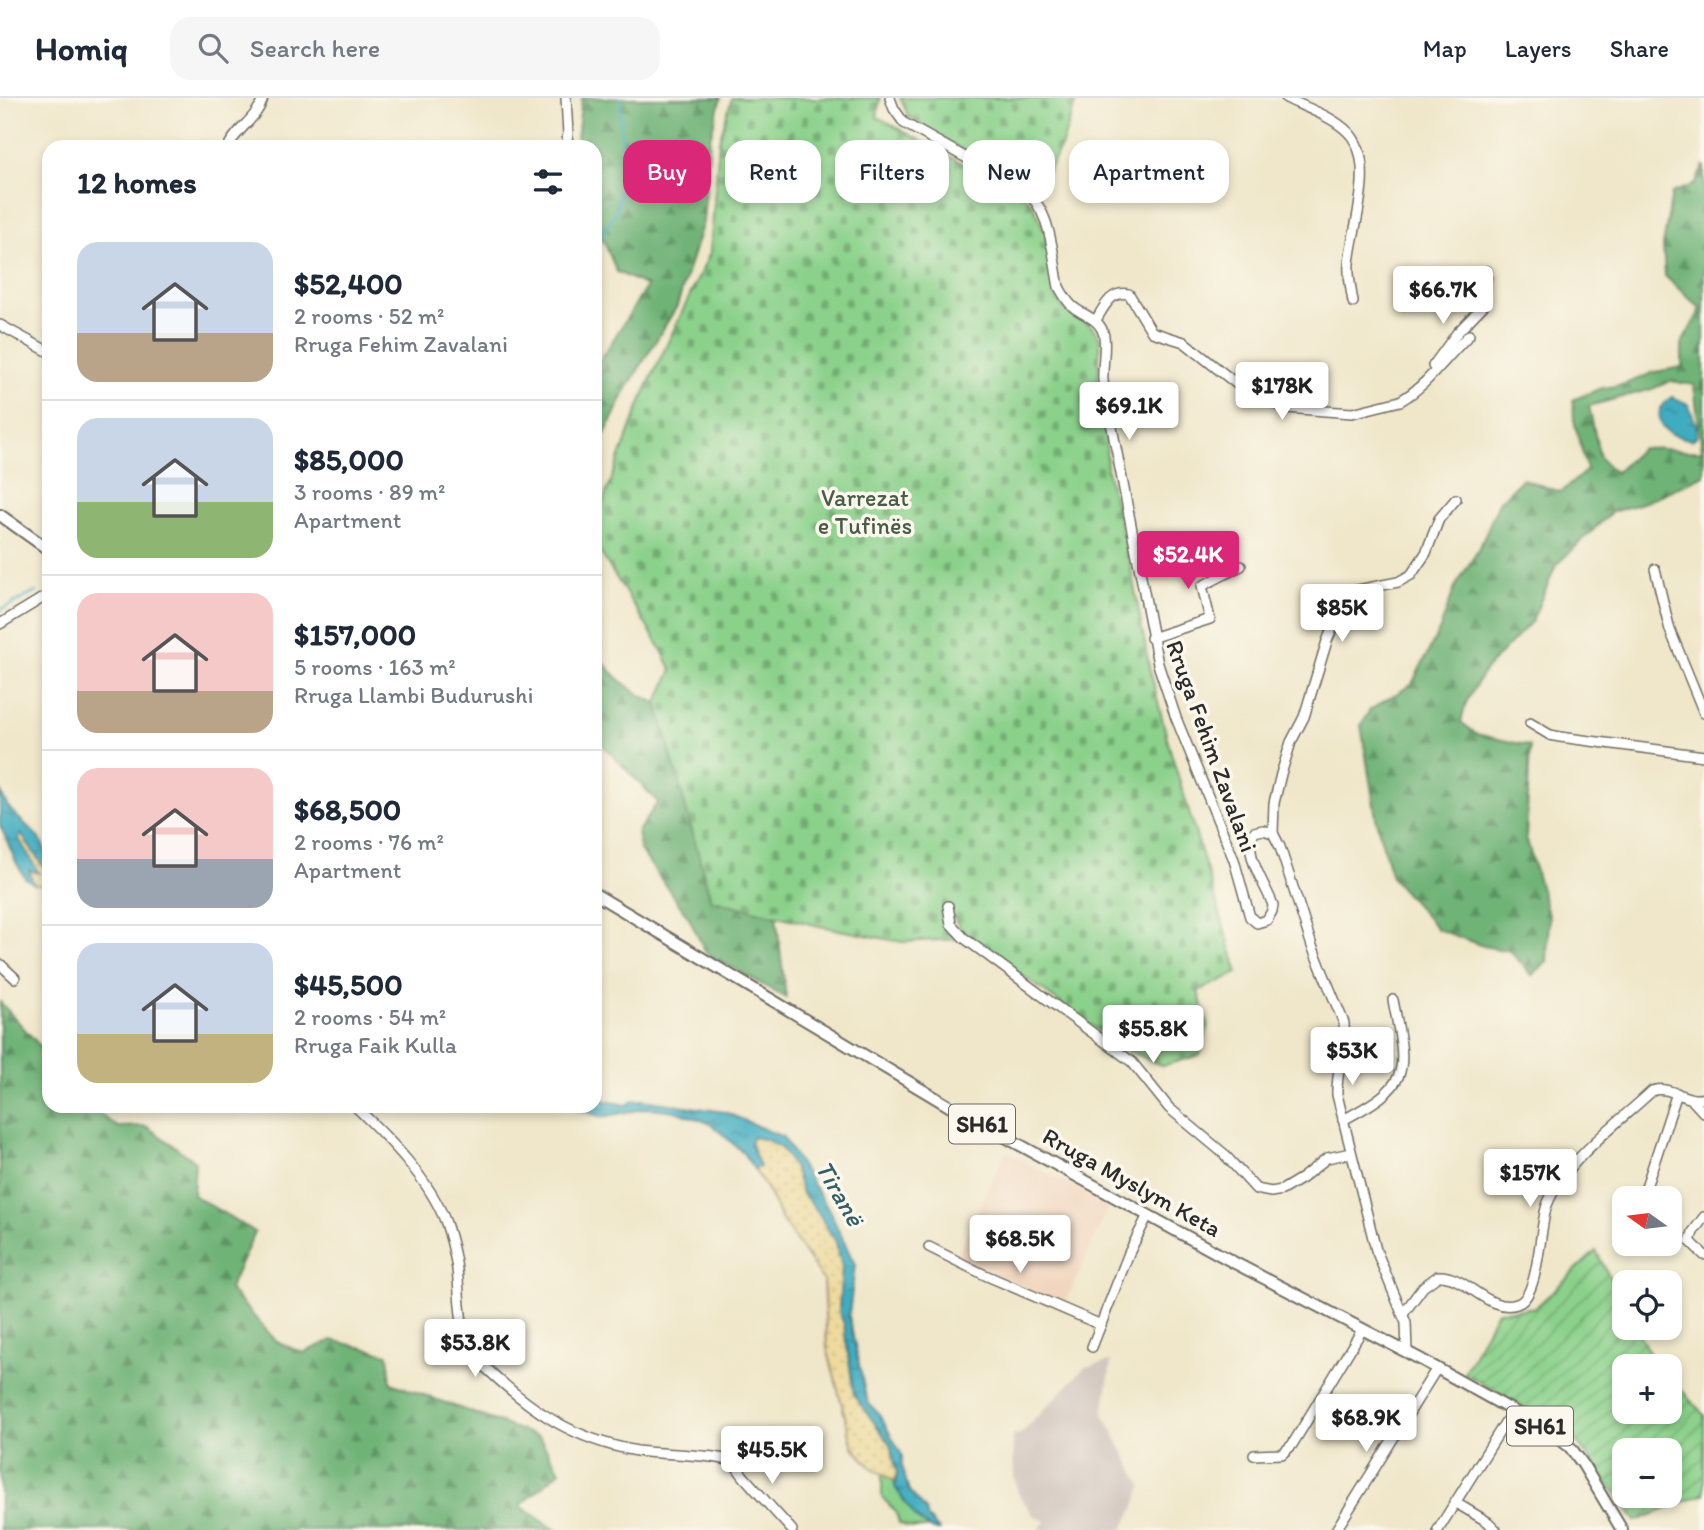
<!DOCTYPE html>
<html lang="en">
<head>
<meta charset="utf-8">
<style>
  :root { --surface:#fff; --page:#f6f6f7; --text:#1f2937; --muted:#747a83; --line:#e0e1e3; --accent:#db2777 }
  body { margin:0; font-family:Itim,sans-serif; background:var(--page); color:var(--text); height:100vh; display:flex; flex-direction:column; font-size:26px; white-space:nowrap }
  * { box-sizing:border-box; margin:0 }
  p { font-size:23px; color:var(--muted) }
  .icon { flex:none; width:38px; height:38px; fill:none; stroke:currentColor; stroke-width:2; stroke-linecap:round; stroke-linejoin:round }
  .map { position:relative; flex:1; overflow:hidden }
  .drawer { position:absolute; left:42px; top:42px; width:560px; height:973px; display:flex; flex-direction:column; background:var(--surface); border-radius:21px; box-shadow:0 4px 10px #0003 }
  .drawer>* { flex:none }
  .hud { position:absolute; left:623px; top:42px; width:665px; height:63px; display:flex; gap:14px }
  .needle { width:46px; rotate:284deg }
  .controls { position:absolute; left:1612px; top:1088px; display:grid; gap:14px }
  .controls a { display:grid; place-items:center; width:70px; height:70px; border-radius:14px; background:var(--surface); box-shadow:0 4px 10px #0003; font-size:35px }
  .price { position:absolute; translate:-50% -60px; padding:0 16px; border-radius:7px; background:#fff; color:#222; font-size:23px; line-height:46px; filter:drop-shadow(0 2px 4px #0008) }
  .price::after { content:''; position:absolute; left:50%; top:42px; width:21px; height:16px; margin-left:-10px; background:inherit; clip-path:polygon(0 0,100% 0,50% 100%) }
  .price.current { background:var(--accent); color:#fff }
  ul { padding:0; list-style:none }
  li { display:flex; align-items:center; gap:21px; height:175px; padding:0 35px }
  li+li { border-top:2px solid var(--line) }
  li span { display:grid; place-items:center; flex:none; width:196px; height:140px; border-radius:21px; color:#555 }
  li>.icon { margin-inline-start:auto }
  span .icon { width:84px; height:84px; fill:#fffc; stroke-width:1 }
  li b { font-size:30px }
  h2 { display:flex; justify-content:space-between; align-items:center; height:84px; padding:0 35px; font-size:30px }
  .tag { padding:0 24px; border-radius:21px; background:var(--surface); box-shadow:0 4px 10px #0003; font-size:24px; line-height:63px }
  .tag.current { background:var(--accent); color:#fff }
  header { display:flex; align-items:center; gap:42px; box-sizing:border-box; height:98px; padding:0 35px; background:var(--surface); border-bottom:2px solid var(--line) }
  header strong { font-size:33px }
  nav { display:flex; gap:38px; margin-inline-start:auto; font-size:24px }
  .search { width:490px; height:63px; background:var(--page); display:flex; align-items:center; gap:18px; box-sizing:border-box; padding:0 24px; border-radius:21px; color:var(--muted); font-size:26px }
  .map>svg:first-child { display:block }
</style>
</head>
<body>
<header>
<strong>Homiq</strong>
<div class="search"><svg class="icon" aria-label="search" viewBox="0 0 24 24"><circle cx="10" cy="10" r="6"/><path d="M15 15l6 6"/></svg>Search here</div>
<nav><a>Map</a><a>Layers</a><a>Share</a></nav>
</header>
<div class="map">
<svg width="1704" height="1432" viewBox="0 0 1704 1432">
  <defs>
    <pattern id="forest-firs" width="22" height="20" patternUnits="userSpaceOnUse" patternTransform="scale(1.75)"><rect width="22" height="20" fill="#70b377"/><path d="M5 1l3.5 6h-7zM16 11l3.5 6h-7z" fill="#5c9262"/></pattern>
    <pattern id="sand-dots" width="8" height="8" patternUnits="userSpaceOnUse" patternTransform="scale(1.75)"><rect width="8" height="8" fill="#eeda9e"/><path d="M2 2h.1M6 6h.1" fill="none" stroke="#cb8" stroke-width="1.8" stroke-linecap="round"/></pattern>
    <pattern id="cemetery-stones" width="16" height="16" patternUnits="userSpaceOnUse" patternTransform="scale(1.75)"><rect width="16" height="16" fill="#8bd18b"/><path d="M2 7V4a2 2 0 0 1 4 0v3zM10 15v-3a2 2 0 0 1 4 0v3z" fill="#72aa72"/></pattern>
    <pattern id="garden-furrows" width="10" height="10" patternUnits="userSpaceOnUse" patternTransform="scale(1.75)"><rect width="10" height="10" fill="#8bd18b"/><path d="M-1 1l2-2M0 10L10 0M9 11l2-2" fill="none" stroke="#72aa72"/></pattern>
    <pattern id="water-ripples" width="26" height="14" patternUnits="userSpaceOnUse" patternTransform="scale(1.75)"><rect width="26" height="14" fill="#40acc0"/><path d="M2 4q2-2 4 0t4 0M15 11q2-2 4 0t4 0" fill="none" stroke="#368c9c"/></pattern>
  </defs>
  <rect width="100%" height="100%" fill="#fbf7ec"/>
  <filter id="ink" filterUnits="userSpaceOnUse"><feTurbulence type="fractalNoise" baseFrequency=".0143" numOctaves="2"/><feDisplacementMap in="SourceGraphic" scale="14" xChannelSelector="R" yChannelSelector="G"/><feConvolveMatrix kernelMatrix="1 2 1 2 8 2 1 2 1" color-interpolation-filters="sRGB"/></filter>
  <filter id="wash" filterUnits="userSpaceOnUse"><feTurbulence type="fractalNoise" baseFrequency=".00686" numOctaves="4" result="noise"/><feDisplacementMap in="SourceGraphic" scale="28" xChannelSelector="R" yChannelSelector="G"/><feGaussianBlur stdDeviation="1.57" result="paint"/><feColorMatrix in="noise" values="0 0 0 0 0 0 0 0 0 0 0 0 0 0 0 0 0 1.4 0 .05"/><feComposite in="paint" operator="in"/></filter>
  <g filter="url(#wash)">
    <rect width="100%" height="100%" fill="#f0e7ca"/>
    <polygon fill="#f1d5bd" points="1006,1054 1109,1107 1064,1208 957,1157"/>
    <polygon fill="#cec1ba" points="1111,1263 1103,1316 1142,1388 1134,1411 1122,1432 1039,1432 1045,1423 1033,1417 1018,1395 1014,1379 1013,1338 1022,1335 1085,1269"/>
    <path fill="#8bd18b" stroke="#5b7e5b" stroke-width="2" d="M882,1376L894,1383L895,1389L918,1422L928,1429C918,1432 909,1430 899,1425L896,1414L882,1399Z"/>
    <g fill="url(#forest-firs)" stroke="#4e6f51" stroke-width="2" fill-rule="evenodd">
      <polygon points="582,0 721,0 710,40 703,124 677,208 626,292 602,342 595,348 595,266 601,261 647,188 617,174 598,130 595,129 595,49 576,49"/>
      <path d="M1704,67V377L1648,403L1612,414L1556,467L1532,523L1484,573L1466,605L1461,624L1476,636L1530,648L1526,739L1549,820L1547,864L1532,877L1510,853L1483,848L1437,831L1392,780L1377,726L1361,627L1370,612L1412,586L1440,531L1455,489L1480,449L1499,404L1522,381L1561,394L1587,372L1574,322L1573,302L1599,291L1625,286L1655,274L1682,269V245L1701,211L1665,178L1663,147L1672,95L1695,86ZM1670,283L1694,287L1702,353C1682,355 1663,349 1642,350L1615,375L1600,360L1589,308L1652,291Z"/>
      <path d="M595,555C613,577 631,595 657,605L711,802L776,817L786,900L706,855L689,820L640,752L638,733L658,704L595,639Z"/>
      <polygon points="0,904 49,958 49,1008 88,1008 118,1029 146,1028 195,1063 193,1097 255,1134 229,1191 277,1244 303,1255 332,1242 388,1256 391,1285 539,1339 560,1373 520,1408 556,1432 0,1432"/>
    </g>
    <g fill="url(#sand-dots)" stroke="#8c8264" stroke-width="2">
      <polygon points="21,735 49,777 49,787 34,786 28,772 37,775 19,741"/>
      <polygon points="753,1039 767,1042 782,1051 795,1072 802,1095 814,1109 836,1144 842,1169 839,1213 844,1226 854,1297 890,1346 897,1374 894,1383 871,1369 853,1349 827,1250 823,1182 780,1119 769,1095 754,1071 760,1069 750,1044"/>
    </g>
    <g fill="url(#cemetery-stones)" stroke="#5b7e5b" stroke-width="2">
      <path d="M732,0H880L877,19L1027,100C1047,123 1048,155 1054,184C1055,190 1055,200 1059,205C1070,222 1093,220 1100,241L1097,306L1105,316L1107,372L1129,462L1150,572L1169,648L1238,875L1198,893L1208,928L1200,957L1162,968L1121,949L975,843L961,832L953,818L947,827L956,841L902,844L824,829L711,802L657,605L672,572L660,549L595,446V425L645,293L710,155L719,43Z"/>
      <polygon points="900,0 1077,0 1061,49 1037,92 972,58 909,19"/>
    </g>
    <path fill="url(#garden-furrows)" stroke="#5b7e5b" stroke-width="2" fill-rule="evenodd" d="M1596,1153L1624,1207V1230H1636L1649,1255L1662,1269H1624V1314H1670V1278L1704,1317V1396L1636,1423L1570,1335L1464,1275L1497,1213L1516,1212L1536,1209ZM1624,1353H1670V1398H1624Z"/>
    <g fill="url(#water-ripples)" stroke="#366c76" stroke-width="2">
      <path d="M1672,299L1688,306L1697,328L1696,339L1691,342L1671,336L1662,329C1657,314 1659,307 1672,299Z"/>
      <path d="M0,691C10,730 49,724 49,777L21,736L19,741L39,775L29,772L34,786L25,780L16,764L0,727Z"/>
      <path d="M601,1002L627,1007L633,1003L643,1002L725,1014L783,1039L830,1114L855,1167L849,1218L865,1295L869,1306L879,1316L902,1357V1369L909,1393L926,1412L927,1419L939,1432C918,1432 906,1404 895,1389L897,1374L890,1346L854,1297L844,1226L839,1213L842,1169L836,1144L814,1109L802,1095L795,1072L782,1051L767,1042L753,1039L750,1045L760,1069L754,1071L743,1055L712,1026L675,1013L649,1010L602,1019L569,1008H595V1003Z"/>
    </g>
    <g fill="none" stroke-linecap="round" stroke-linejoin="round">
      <g stroke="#40acc0" stroke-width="2.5">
        <polyline points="595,170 601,138 617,111 619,99 622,67 620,0"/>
        <polyline points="0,512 36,494"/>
      </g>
    </g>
  </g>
  <g filter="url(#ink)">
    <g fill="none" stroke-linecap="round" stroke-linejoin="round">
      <defs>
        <g id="minor">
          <path d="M890,0L894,11L904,25L1022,91C1052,110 1052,156 1059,189C1063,196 1066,202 1072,208C1083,218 1101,220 1104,238C1106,252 1102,268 1103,283L1158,566L1176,620L1234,762L1250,819L1257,825L1267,822L1272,813L1273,807C1265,785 1242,756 1254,734L1263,732L1273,735"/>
          <path d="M1286,0C1306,10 1332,18 1348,34C1378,64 1352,129 1349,166C1348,179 1351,191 1353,204"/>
          <path d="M228,49C237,30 258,20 263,0"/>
          <polyline points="566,49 568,36 566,0"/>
          <path d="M1096,222C1104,209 1111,192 1129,196L1152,234L1184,244L1248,295L1286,310L1352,315L1400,303C1428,287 1446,259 1469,237"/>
          <polyline points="0,227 49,254"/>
          <polyline points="1433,268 1457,235 1484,207 1487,173"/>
          <polyline points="1655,471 1670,532 1704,615"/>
          <polyline points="0,526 49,496"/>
          <polyline points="1151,540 1210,521 1202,488 1241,468"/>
          <polyline points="1530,625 1550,637 1560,639 1704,658"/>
          <polyline points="948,808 951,826 964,840 1132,964 1169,1010 1223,1055 1256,1091 1271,1094 1282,1092 1302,1080 1327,1060 1351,1055"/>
          <polyline points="0,866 15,880"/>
          <polyline points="1693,1003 1704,1015"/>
          <path d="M355,1008C389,1041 429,1080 446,1125C452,1144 457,1163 458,1182C461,1216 459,1245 486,1270C533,1314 573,1341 637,1353C656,1356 720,1356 732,1364C737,1368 741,1376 746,1381C761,1398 776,1415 792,1432"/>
          <path d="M1343,1022C1413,985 1407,975 1393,902"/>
          <polyline points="1642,1101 1677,995"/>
          <polyline points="1704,1119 1693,1134 1690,1143 1704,1157"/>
          <polyline points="929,1149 985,1177 1101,1227"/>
          <path d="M1403,1216L1423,1189L1438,1178C1466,1176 1488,1216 1517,1206C1540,1199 1539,1129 1547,1107C1564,1064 1618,1025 1652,993C1671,986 1686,1006 1704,1000"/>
          <polyline points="1092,1249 1129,1155 1148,1117"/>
          <path d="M1407,1254L1406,1225L1376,1152L1337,997C1336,972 1346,949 1344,925L1312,848L1280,749L1273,735L1274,705L1281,676L1291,644L1304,619L1327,543L1333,529L1353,493L1398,484L1411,477L1426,455L1439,421L1456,401"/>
          <polyline points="1254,1357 1282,1356 1292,1347 1362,1232"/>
          <polyline points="1456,1405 1488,1424 1496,1432"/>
          <polyline points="1336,1432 1437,1270"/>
          <polyline points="1438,1432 1513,1312"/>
        </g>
        <g id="major">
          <polyline points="0,417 49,452"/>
          <polyline points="595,796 949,1008 1235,1165 1422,1262 1549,1333 1570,1349 1582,1365 1622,1432"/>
        </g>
      </defs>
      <use href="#minor" stroke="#706d63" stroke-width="12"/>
      <use href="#major" stroke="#706d63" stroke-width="14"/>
      <use href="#minor" stroke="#fff" stroke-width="9"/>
      <use href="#major" stroke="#fff" stroke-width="10"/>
    </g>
  </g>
  <g text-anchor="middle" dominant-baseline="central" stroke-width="7" stroke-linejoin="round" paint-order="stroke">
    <g fill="#fbf7ec" stroke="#696865" stroke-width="2">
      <rect x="949" y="1006.5" width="66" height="39" rx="5"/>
      <rect x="1507" y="1308.5" width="66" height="39" rx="5"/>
    </g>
    <g font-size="23" font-weight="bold" fill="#2b2b2b">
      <text x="982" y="1026">SH61</text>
      <text x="1540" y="1328">SH61</text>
    </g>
    <g font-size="24" fill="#485d48" stroke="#fbf7ec">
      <text x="865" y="399">Varrezat<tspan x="865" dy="28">e Tufinës</tspan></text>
    </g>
    <g font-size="24" fill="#2b2b2b" stroke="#fbf7ec">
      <text transform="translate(1212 648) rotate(70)">Rruga Fehim Zavalani</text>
      <text transform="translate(1132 1084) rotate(29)">Rruga Myslym Keta</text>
    </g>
    <g font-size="26" font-style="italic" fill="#335f67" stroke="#fbf7ec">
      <text transform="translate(840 1095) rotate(60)">Tiranë</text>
    </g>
  </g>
</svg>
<div class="controls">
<a><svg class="needle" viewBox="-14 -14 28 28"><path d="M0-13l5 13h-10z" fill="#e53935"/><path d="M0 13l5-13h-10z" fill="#747a83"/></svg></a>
<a><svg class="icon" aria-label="locate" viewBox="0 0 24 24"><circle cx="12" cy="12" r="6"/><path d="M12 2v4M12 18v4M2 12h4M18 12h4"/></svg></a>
<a>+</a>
<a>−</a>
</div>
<b class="price" style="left:1443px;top:228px">$66.7K</b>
<b class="price" style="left:1282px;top:324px">$178K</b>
<b class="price" style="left:1129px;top:344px">$69.1K</b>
<b class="price current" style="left:1188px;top:493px">$52.4K</b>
<b class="price" style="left:1342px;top:546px">$85K</b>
<b class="price" style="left:1153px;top:967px">$55.8K</b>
<b class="price" style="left:1352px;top:989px">$53K</b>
<b class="price" style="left:1530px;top:1111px">$157K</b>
<b class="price" style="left:1020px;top:1177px">$68.5K</b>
<b class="price" style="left:475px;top:1281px">$53.8K</b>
<b class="price" style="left:1366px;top:1356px">$68.9K</b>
<b class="price" style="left:772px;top:1388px">$45.5K</b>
<div class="hud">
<a class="tag current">Buy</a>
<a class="tag">Rent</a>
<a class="tag">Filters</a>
<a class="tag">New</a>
<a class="tag">Apartment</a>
</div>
<section class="drawer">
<h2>12 homes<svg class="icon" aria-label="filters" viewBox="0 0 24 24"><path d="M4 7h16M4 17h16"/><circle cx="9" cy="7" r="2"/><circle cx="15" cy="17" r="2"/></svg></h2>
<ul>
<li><span style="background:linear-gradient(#c9d6e8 65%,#b9a48a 0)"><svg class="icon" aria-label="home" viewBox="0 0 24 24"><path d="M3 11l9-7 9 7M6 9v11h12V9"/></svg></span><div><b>$52,400</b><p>2 rooms · 52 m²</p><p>Rruga Fehim Zavalani</p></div></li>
<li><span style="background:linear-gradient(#c9d6e8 60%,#8fb573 0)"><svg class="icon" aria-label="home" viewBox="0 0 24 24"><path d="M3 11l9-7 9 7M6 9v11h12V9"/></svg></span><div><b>$85,000</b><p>3 rooms · 89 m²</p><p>Apartment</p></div></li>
<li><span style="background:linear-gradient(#f6c9c9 70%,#b9a48a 0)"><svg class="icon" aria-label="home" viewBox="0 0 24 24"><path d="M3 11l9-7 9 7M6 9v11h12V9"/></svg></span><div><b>$157,000</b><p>5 rooms · 163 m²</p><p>Rruga Llambi Budurushi</p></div></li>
<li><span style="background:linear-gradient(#f6c9c9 65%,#9aa5b1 0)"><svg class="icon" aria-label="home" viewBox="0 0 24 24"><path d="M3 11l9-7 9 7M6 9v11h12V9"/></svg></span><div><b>$68,500</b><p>2 rooms · 76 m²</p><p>Apartment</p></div></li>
<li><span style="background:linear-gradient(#c9d6e8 65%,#c2b280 0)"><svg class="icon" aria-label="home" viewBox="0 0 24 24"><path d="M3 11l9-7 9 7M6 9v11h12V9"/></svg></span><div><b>$45,500</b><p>2 rooms · 54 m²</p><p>Rruga Faik Kulla</p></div></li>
</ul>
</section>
</div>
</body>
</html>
